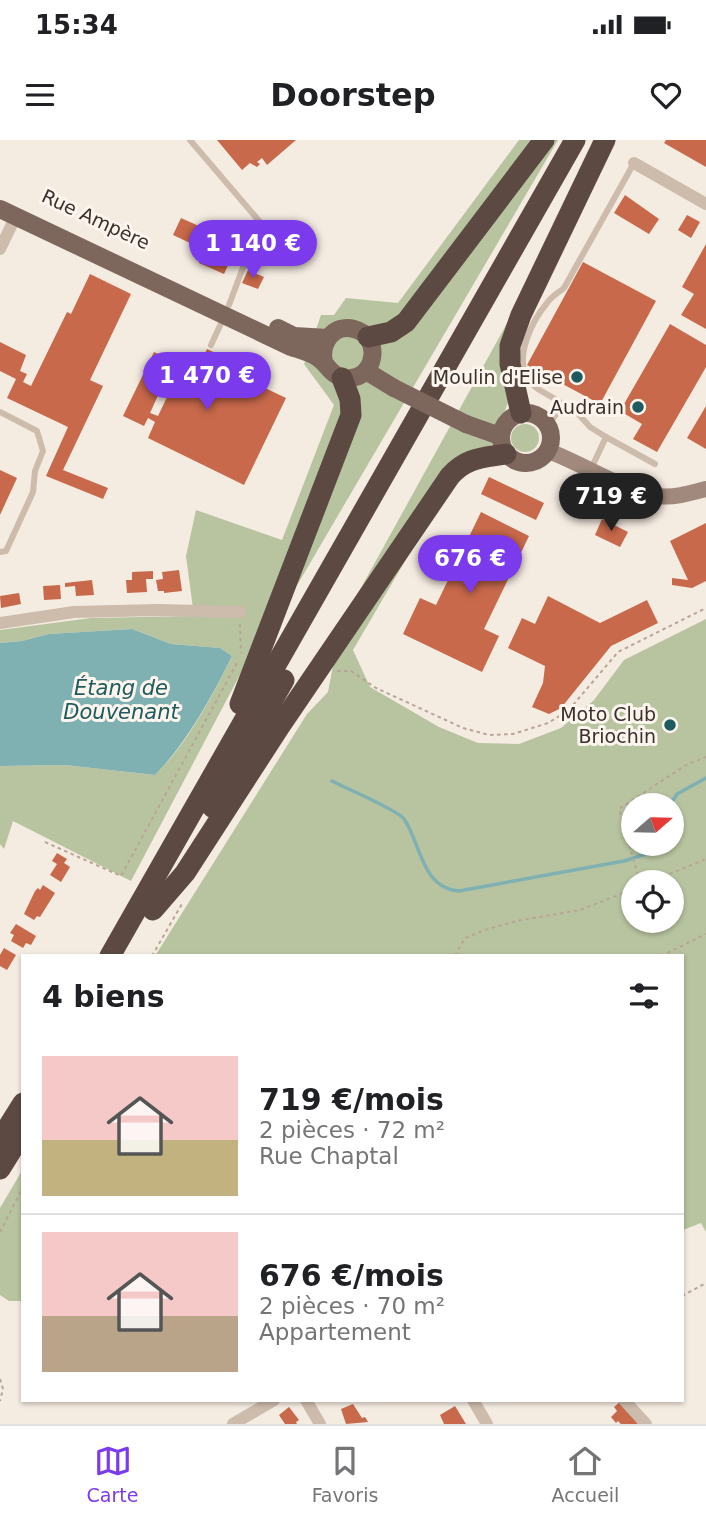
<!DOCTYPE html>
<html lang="fr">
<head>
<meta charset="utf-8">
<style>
  :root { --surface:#fff; --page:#f2f2f2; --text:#202124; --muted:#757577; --line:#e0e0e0; --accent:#7c3aed }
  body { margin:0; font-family:"DejaVu Sans",sans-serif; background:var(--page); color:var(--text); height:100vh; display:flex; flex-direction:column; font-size:26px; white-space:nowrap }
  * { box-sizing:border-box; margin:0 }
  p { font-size:23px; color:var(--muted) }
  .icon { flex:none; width:38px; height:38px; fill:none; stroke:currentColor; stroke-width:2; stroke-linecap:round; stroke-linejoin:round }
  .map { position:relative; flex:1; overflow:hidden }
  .sheet { position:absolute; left:21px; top:814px; width:663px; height:448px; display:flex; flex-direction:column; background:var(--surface); border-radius:0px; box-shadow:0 2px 5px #0004 }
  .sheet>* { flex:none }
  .needle { width:46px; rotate:70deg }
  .tools { position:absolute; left:621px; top:653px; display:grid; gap:14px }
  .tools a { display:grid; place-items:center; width:63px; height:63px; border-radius:50%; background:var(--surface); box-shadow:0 2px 5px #0004; font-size:35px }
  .price { position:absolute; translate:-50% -60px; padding:0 16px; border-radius:24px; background:var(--accent); color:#fff; font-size:23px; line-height:46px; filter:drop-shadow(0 2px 4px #0008) }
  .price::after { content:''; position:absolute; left:50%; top:42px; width:21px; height:16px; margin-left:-10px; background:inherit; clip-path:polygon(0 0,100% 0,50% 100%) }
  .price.selected { background:#222; color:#fff }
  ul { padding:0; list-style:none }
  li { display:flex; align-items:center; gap:21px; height:175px; padding:0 21px }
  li+li { border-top:2px solid var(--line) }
  li span { display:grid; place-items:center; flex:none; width:196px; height:140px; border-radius:0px; color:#555 }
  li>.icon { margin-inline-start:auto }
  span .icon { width:84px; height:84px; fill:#fffc; stroke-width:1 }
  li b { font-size:30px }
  h2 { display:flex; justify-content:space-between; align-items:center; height:84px; padding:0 21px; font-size:30px }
  .status { display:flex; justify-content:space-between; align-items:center; height:49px; padding:0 35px; background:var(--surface); direction:ltr }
  .status svg { height:19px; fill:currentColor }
  header { display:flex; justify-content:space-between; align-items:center; height:91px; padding:0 21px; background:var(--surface); font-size:32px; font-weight:700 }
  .tab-bar { display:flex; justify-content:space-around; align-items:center; height:98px; border-top:2px solid var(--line); background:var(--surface); font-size:19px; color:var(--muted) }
  .tab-bar a { display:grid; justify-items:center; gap:4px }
  .tab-bar .selected { color:var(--accent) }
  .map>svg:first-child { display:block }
</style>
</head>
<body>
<div class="status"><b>15:34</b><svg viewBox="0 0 49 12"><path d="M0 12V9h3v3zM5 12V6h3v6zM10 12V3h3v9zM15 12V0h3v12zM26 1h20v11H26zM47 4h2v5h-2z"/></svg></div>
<header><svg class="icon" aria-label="menu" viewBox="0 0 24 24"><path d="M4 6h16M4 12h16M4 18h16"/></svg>Doorstep<svg class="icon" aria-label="heart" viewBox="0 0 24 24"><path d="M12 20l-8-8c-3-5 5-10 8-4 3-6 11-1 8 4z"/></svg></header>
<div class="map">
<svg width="706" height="1284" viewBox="0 0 706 1284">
  <rect width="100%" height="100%" fill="#f4ebe1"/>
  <g fill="#b8c4a0" fill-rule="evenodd">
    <path d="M519,0H558L299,442L244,527L131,741L13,681L4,709L0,704V626L65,625L155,635C188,603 212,557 232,516L220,508L171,504L132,489L49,494L22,501L0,503V490L91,478L194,476L186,416L196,370L282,400L334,265L304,224L321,175H334L346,158L398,163Z"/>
    <path d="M532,138L511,255L491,307L439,363L353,510L370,547L439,587L478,603L519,604L561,588L594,560L624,520L706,479V1092L701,1083L683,1090L682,816H155L307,574L328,552L341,484ZM634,665H672V704H634ZM634,742H672V780H634Z"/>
    <circle cx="525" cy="298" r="14"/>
    <polygon points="23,1029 23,1161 9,1161 0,1155 0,1068"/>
  </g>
  <path fill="#7fb0b2" d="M132,489L171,504L220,508L232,516C213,555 186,604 155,635L65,625L0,626V503L22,501L49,494Z"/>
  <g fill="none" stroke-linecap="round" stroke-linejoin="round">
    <g stroke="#7fb0b2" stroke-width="3.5">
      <path d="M332,641C345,648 398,670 404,679C421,703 421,748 459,751L624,721L646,714L664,712L668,704"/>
      <polyline points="670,665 677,654 706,638"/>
    </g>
  </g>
  <g fill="#c8694b" fill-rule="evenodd">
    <polygon points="217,0 296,0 267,25 262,18 257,22 260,24 257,27 250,23 242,30"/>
    <polygon points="666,0 706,0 706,27 664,3"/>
    <polygon points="625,55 659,79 649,94 614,73"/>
    <polygon points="687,75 700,82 691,98 678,90"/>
    <polygon points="181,78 210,91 207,96 214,99 221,84 230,88 218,115 230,121 224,134 199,123 205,110 173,95"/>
    <polygon points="706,104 706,189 681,175 694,154 682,147"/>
    <polygon points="583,122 656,161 600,264 527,225"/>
    <polygon points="248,130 264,137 258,149 242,143"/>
    <polygon points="90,134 131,154 90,240 103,246 63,330 108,348 103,359 46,336 68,287 7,258 16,239 0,231 0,202 26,215 20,231 27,234 23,242 31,246 67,172 71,174"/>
    <polygon points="670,184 706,205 706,227 657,312 633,299 642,284 620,271"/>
    <path d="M207,209L245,227L240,236L286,258L244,345L148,298L155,282L148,278L144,286L123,276L154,212L174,222L169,232L177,235L186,217L200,223ZM160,251L168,255L158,276L150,273Z"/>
    <polygon points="706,266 706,309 687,298"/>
    <polygon points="0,330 17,338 0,375"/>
    <polygon points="489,337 544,363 536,380 481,354"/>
    <polygon points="481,372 529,396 484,489 499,496 482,532 403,494 420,458 436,465"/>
    <polygon points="602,379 628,392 620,407 595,395"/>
    <polygon points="706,383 706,441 692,448 672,445 672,438 688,440 670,401"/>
    <polygon points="179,430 182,451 164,453 164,451 158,451 156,440 163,439 162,432"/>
    <polygon points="153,431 153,439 146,439 147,452 127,453 126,440 132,440 132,432"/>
    <polygon points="92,440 94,455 76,456 75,446 65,447 65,443"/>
    <polygon points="60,445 61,459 44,460 43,446"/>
    <polygon points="19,453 21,464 1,468 0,456"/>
    <polygon points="548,456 600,483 647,460 658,483 611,506 561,568 549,574 532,567 543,543 545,526 508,508 522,478 535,484"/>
    <polygon points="57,713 67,719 64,723 70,727 61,742 50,735 57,724 52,721"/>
    <polygon points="43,745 55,753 40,777 37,776 34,780 24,774 35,751 38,748 40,750"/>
    <polygon points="16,784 36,796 31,805 26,803 23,808 11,801 14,795 10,793"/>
    <polygon points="4,808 16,815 7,830 0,826 0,815"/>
    <polygon points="621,1261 638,1284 621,1284 618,1281 616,1283 611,1277 617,1271 614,1267"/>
    <polygon points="353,1264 362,1278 365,1277 368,1282 346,1284 341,1269"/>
    <polygon points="455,1266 466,1284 444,1284 440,1275"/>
    <polygon points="289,1267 299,1280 296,1282 297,1284 285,1284 279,1275"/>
  </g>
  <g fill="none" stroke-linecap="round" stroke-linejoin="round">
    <g stroke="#b9a596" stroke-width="2" stroke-dasharray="3.5 3.5" stroke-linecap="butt">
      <polyline points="240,484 241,513"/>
      <polyline points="337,531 351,531 376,548 463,588 489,595 513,594 548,583 568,571 618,512 706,468"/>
      <polyline points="45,702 121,736 238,521"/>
      <polyline points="640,742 619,669 686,625 706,617"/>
      <polyline points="650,742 706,719"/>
      <polyline points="152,816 183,762"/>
      <polyline points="455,816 465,798 485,790 516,781 580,770 634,749"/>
      <polyline points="661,816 706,794"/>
      <polyline points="0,1092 23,1047"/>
      <polyline points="682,1156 706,1143"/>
      <polyline points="0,1239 3,1249 0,1261"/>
    </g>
    <g stroke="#cdbbac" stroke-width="6">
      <polyline points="190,0 260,82 229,165"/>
      <polyline points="211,205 224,177"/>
      <polyline points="563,265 574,269 590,287 606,297"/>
      <polyline points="0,272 37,291 43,311 35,331 33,352 6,411 0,412"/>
      <path d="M548,285L563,265C553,255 536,252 528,239C514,217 532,181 547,163C551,157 558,153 564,148L634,23"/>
      <polyline points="591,329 606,297 655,324"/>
    </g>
    <g stroke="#cdbbac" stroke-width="12">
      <polyline points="634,23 706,64"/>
      <polyline points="0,109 16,76"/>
      <polyline points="0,483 74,472 158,470 240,472"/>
      <polyline points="306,1260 320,1284"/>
      <polyline points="473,1260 487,1284"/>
      <polyline points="624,1260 646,1284"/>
      <polyline points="233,1284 274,1260"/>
    </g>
    <path stroke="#a18a7d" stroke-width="16" d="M548,311C584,324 619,349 658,356C674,358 691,353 706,349"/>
    <g stroke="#7d675c" stroke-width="18">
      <path d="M0,69L291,207C300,210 309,212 317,217C328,224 331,237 346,238C376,241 383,196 354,189C333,183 320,204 324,222"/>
      <polyline points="278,188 294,196 328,198"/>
      <polyline points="366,231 394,248"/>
      <circle cx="526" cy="298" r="25"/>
      <polyline points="466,284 500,296"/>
    </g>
    <g stroke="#5c4a42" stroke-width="21">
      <polyline points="368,197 391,192 406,182 544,0"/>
      <polyline points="521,273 510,224 510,206 521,175 605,0"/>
      <polyline points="240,564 351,275 350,259 342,238"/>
      <polyline points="212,667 284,540"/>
      <path d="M153,770L185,733L280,586L450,336C467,317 483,318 506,314"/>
      <polyline points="110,816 575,0"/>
      <polyline points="0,1000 23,963"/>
      <polyline points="0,1029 23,992"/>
    </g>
    <polyline stroke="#7d675c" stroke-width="18" points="394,248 466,284"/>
  </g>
  <g fill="#1f5a5e" stroke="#fbf5ee" stroke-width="2.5">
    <circle cx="577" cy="237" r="7"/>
    <circle cx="638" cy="267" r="7"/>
    <circle cx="670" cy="585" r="7"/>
  </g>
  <g text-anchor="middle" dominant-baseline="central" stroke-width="6" stroke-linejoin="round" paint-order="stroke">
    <g font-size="19" fill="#3b302b" stroke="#fbf5ee">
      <text transform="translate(96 79) rotate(25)">Rue Ampère</text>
    </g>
    <g font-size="19" fill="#3b302b" stroke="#fbf5ee" text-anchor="end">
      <text x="563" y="237">Moulin d'Elise</text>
      <text x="624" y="267">Audrain</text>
      <text x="656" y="574">Moto Club<tspan x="656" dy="22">Briochin</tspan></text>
    </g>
    <g font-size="21" font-style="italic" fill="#1f5a5e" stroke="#fbf5ee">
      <text x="121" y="548">Étang de<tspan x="121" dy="24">Douvenant</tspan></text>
    </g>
  </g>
</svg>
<div class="tools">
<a><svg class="needle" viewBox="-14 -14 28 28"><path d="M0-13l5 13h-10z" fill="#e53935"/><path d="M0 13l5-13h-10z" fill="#757577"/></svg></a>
<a><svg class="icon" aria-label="locate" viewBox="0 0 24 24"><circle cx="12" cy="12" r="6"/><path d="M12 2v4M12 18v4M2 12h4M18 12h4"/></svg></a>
</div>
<b class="price" style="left:253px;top:140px">1 140 €</b>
<b class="price" style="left:207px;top:272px">1 470 €</b>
<b class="price selected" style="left:611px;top:393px">719 €</b>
<b class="price" style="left:470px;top:455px">676 €</b>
<section class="sheet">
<h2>4 biens<svg class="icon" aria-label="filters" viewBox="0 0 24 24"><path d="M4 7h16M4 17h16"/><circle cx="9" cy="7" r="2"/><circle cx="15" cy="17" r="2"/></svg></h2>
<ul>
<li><span style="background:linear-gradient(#f6c9c9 60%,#c2b280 0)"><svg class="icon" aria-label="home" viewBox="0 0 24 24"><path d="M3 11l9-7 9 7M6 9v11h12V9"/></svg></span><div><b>719 €/mois</b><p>2 pièces · 72 m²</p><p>Rue Chaptal</p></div></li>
<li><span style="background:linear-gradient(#f6c9c9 60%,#b9a48a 0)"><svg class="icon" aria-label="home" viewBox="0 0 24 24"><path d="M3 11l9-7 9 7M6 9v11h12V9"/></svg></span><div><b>676 €/mois</b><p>2 pièces · 70 m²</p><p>Appartement</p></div></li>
</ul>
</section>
</div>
<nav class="tab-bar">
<a class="selected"><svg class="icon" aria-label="map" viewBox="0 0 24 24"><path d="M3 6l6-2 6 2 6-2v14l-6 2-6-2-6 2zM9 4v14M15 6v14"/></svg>Carte</a>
<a><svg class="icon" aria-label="saved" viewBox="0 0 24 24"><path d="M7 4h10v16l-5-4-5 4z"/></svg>Favoris</a>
<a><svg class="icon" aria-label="home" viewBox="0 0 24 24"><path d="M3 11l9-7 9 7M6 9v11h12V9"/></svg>Accueil</a>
</nav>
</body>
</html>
